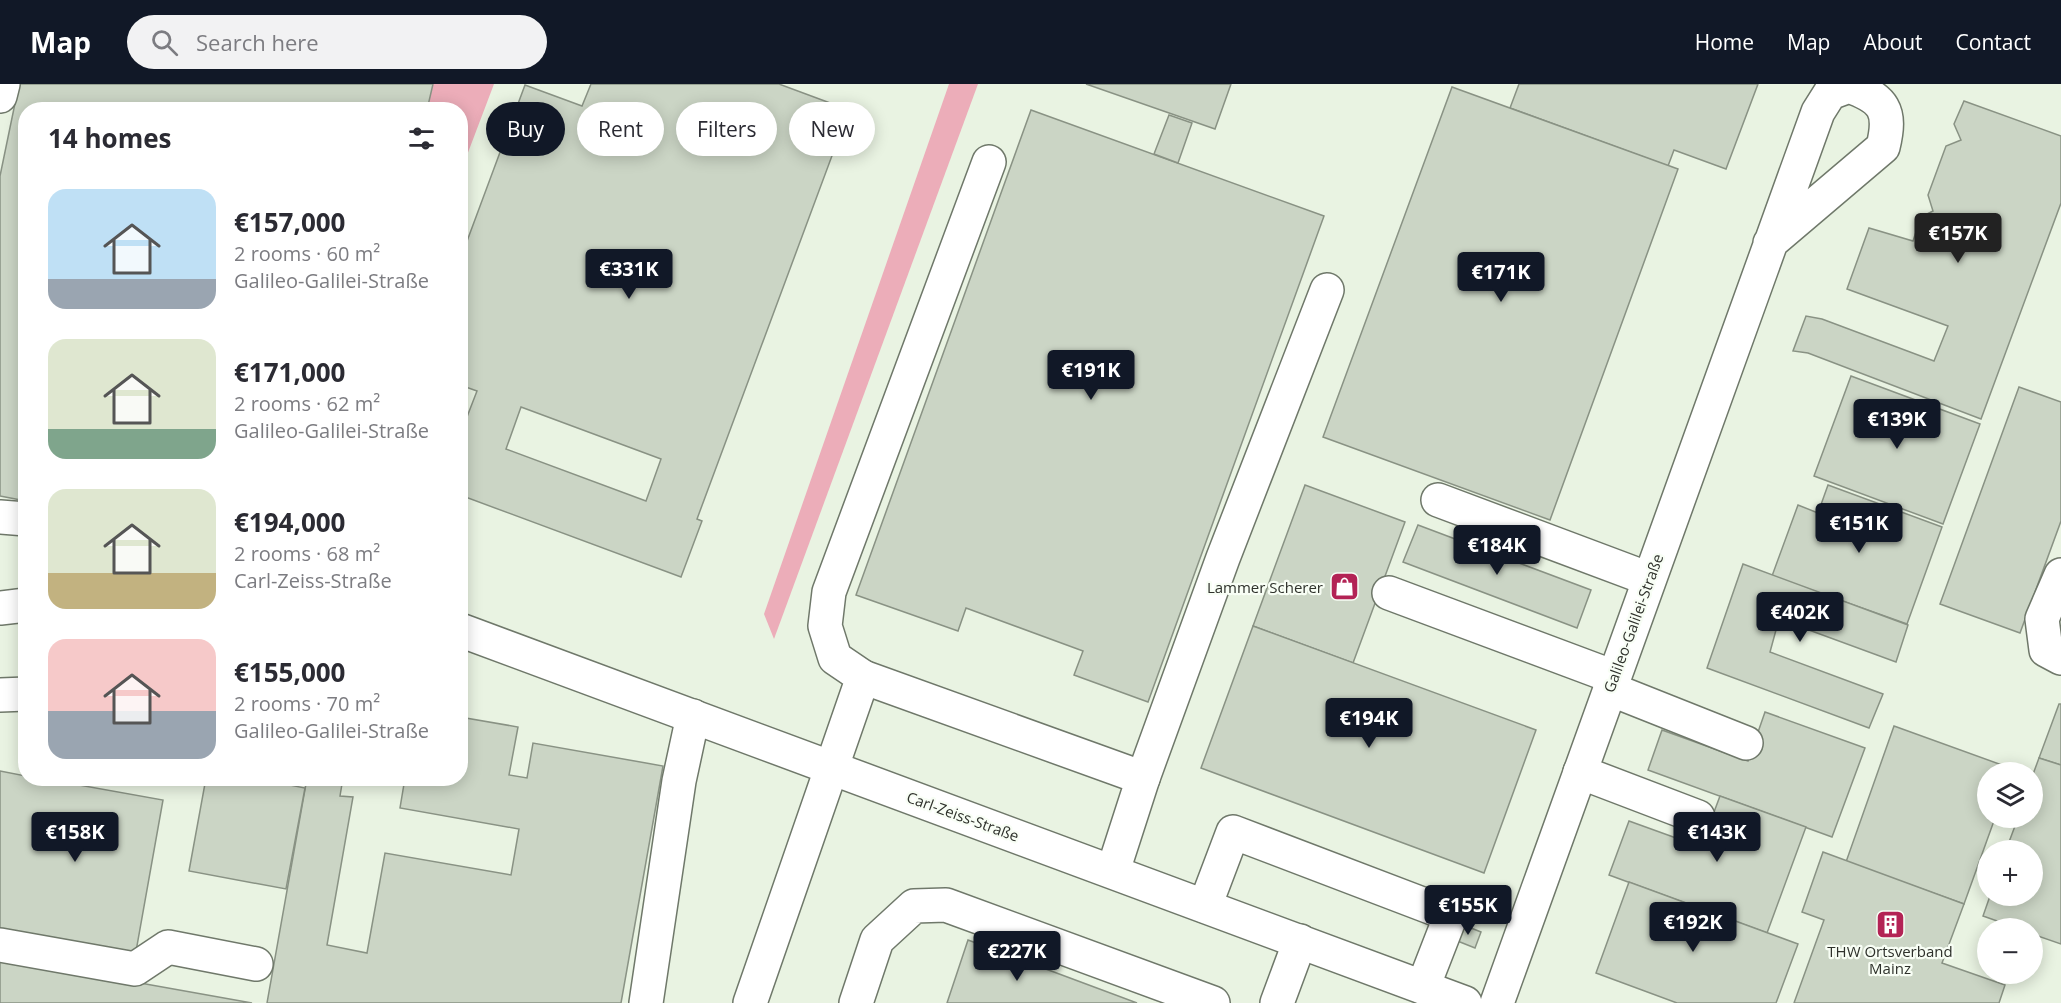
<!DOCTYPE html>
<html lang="en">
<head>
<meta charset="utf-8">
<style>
  :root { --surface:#fff; --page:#f2f2f3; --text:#2b2b33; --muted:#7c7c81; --accent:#111827 }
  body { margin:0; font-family:"Open Sans",sans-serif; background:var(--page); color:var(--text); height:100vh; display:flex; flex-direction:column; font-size:22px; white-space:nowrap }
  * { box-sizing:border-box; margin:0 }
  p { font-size:20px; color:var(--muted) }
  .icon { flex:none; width:33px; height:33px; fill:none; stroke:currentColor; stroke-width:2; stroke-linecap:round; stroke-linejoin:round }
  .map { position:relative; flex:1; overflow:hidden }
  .side { position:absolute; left:18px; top:18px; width:450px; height:684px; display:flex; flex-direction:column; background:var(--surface); border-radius:24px; box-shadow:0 3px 15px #0003 }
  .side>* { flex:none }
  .banner { position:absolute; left:486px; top:18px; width:570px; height:54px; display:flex; gap:12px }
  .buttons { position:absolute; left:1977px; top:678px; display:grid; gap:12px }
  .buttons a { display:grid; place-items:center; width:66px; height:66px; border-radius:50%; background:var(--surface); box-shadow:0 3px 15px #0003; font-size:30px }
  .price { position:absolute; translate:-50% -51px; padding:0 14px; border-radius:6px; background:var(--accent); color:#fff; font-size:20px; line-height:39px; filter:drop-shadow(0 2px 3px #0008) }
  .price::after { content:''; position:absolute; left:50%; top:36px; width:18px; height:14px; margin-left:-9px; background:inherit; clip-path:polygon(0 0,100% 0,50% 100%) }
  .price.active { background:#222; color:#fff }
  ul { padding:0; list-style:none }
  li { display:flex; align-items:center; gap:18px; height:150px; padding:0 30px }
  li span { display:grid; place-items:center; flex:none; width:168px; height:120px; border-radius:18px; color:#555 }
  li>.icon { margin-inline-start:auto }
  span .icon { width:72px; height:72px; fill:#fffc; stroke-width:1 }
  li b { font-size:26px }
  h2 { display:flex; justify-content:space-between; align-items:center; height:72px; padding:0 30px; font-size:26px }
  .chip { padding:0 21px; border-radius:27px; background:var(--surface); box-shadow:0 3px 15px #0003; font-size:21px; line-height:54px }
  .chip.active { background:var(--accent); color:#fff }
  header { display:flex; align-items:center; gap:36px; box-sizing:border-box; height:84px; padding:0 30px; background:var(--accent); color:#fff }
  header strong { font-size:28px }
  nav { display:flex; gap:33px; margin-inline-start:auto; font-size:21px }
  .search { width:420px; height:54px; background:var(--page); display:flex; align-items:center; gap:15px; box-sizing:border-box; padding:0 21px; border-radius:33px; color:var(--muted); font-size:22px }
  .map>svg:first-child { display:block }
</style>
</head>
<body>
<header>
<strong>Map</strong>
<div class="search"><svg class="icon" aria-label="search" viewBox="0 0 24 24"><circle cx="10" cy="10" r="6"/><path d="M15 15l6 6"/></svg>Search here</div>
<nav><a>Home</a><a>Map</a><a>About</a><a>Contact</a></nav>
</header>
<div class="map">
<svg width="2061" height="919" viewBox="0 0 2061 919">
  <rect width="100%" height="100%" fill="#e9f3e2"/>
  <g fill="#ecadb9">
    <polygon points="433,0 494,0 461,87 460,26 427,26"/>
    <polygon points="949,0 978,0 774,555 764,530"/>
  </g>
  <g fill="#cbd5c5" stroke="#899284" stroke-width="1.5" fill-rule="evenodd">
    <polygon points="19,0 433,0 427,26 26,26 26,417 0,412 0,92"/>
    <path d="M591,0H779L849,26L697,435L702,437L681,493L460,411V351L477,307L460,301V176L525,1L582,22ZM521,323L661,375L646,417L506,365Z"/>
    <polygon points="1086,0 1231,0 1215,45"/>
    <polygon points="1519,0 1758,0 1726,85 1674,66 1668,82 1510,24"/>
    <polygon points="1452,3 1678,85 1550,436 1323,353"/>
    <polygon points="1964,17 2061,52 2061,119 1981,335 1808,269 1793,267 1806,232 1822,235 1934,277 1948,242 1847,205 1869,144 1913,157 1921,133 1933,127 1928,111 1946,62 1961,56 1954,40"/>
    <polygon points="1031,26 1324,132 1148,618 1074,591 1083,567 966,524 958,547 856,511"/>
    <polygon points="1169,31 1192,39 1178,79 1154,70"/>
    <polygon points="1851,292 1980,340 1943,440 1814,392"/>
    <polygon points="2019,303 2061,318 2061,437 2020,549 1940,520"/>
    <polygon points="1305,401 1405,438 1353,579 1253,542"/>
    <polygon points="1828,401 1942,443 1907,540 1772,492 1798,421 1818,429"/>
    <polygon points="1418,441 1591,506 1577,544 1403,478"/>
    <polygon points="1743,480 1908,541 1896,578 1779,535 1770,568 1883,610 1869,644 1707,584"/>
    <polygon points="1253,542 1536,646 1484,789 1201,684"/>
    <polygon points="2059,620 2061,620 2061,681 2039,674"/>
    <polygon points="1765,628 1865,664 1832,753 1648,686 1662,646 1748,677"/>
    <polygon points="460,633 518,643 509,691 527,694 533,659 663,682 621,919 267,919 307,694 343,694 340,712 353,713 327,861 367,869 385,769 511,791 519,745 400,724 405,694 460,694"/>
    <polygon points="1894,642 2013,685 2011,688 1988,688 1988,734 1995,734 1964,820 1846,778"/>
    <polygon points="2039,674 2061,681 2061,860 2032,850 2032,844 2017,844 1983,832 1990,812 2032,812 2032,766 2006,766 2018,734 2032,734 2032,693"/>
    <polygon points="0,687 26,692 26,694 40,694 163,716 135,873 0,848"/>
    <polygon points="206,694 255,694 305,704 286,805 189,787"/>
    <polygon points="1720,712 1806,743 1767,849 1609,791 1629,737 1701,763"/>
    <polygon points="1823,768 1964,820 1942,879 2005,901 1999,919 1794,919 1824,836 1802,828"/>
    <polygon points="1629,798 1798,860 1776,919 1677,919 1596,889"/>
    <polygon points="1461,840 1481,848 1475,864 1455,856"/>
    <polygon points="968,856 1137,919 947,919"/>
    <polygon points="0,874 252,919 0,919"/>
  </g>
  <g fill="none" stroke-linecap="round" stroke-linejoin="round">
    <defs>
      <g id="minor">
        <polyline points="0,12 3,0"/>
        <polyline points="1438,416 1649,495"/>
        <polyline points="0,433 26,435"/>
        <polyline points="2061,491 2042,535 2046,566 2061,574"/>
        <polyline points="1389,509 1614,593"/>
        <polyline points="0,524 26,521"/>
        <polyline points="460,546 1465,919"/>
        <polyline points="863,593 1143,694 1113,787"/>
        <polyline points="1610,605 1746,659"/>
        <polyline points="0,611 26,610"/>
        <polyline points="1580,688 1698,733"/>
        <polyline points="1143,694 1223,474 1327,206"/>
        <polyline points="1205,822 1233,748 1451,831 1423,903"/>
        <polyline points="0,861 135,885 168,863 256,880"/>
        <polyline points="646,919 679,697 693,632"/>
        <polyline points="750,919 863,593 835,574 825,542 829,508 989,78"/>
        <polyline points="856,919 877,856 914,822 946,821 1213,919"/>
        <polyline points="1277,919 1300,857"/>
        <path d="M1497,919L1818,28L1830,9L1849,2C1884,15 1892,26 1883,63L1770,159"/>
      </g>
    </defs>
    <use href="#minor" stroke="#6f786a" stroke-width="36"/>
    <use href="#minor" stroke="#fff" stroke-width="33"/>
  </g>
  <defs>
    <symbol id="shop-square" viewBox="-11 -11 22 22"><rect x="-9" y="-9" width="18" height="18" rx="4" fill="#b32355" stroke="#f8fef5"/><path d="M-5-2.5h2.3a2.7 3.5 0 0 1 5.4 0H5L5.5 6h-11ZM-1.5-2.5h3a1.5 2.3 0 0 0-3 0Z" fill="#fff"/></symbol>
    <symbol id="building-square" viewBox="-11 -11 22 22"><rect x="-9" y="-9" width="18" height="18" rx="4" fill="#b32355" stroke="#f8fef5"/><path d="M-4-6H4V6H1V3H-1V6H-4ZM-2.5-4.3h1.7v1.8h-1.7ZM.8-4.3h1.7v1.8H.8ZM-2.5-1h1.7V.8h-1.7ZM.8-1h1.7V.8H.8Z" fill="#fff"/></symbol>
  </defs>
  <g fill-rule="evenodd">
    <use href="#shop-square" x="1328" y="486" width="33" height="33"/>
    <use href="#building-square" x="1874" y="824" width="33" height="33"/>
  </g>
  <g text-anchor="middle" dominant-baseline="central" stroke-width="4.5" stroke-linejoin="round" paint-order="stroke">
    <g font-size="15" fill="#2e312b" stroke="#f8fef5" text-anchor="end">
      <text x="1323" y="503">Lammer Scherer</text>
      <text x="1890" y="867" text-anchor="middle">THW Ortsverband<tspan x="1890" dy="17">Mainz</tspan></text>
    </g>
    <g font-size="15" fill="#2e312b" stroke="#f8fef5">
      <text transform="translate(1633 539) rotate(-70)">Galileo-Galilei-Straße</text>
      <text transform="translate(963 732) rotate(20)">Carl-Zeiss-Straße</text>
    </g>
  </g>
</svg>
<div class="buttons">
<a><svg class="icon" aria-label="layers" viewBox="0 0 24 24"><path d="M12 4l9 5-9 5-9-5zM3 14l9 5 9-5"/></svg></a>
<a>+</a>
<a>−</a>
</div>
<b class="price active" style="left:1958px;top:180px">€157K</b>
<b class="price" style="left:629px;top:216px">€331K</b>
<b class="price" style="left:1501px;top:219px">€171K</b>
<b class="price" style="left:1091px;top:317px">€191K</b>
<b class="price" style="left:1897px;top:366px">€139K</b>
<b class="price" style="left:1859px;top:470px">€151K</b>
<b class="price" style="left:1497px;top:492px">€184K</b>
<b class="price" style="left:1800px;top:559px">€402K</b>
<b class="price" style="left:1369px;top:665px">€194K</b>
<b class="price" style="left:75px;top:779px">€158K</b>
<b class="price" style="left:1717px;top:779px">€143K</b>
<b class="price" style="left:1468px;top:852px">€155K</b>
<b class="price" style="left:1693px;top:869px">€192K</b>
<b class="price" style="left:1017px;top:898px">€227K</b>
<div class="banner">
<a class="chip active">Buy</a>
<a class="chip">Rent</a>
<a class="chip">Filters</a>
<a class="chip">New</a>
</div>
<section class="side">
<h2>14 homes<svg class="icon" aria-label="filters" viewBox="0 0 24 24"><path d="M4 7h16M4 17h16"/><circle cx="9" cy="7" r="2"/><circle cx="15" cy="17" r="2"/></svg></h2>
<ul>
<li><span style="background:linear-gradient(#bfe0f5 75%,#9aa5b1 0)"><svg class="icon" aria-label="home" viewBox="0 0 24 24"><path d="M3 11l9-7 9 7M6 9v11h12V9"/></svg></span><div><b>€157,000</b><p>2 rooms · 60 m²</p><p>Galileo-Galilei-Straße</p></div></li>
<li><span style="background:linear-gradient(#dfe7d0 75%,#7fa58c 0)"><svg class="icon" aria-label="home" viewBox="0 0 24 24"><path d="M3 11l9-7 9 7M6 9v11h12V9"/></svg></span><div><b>€171,000</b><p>2 rooms · 62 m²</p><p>Galileo-Galilei-Straße</p></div></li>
<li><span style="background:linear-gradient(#dfe7d0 70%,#c2b280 0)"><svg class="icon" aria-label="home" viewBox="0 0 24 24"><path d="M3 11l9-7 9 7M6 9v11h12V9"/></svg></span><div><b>€194,000</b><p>2 rooms · 68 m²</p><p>Carl-Zeiss-Straße</p></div></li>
<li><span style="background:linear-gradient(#f6c9c9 60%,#9aa5b1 0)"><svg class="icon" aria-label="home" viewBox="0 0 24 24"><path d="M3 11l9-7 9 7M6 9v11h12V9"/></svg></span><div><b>€155,000</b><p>2 rooms · 70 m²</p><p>Galileo-Galilei-Straße</p></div></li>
</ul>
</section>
</div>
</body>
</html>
